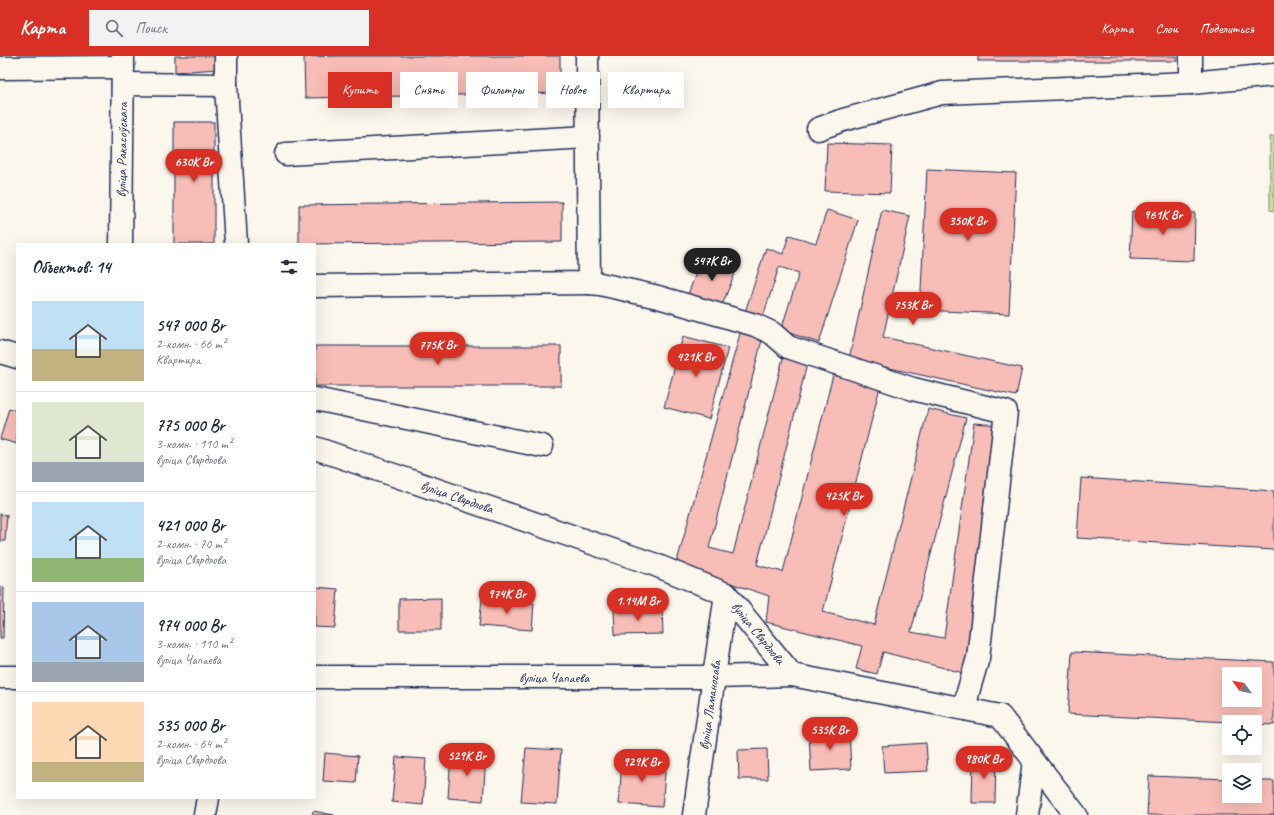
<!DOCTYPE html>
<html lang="ru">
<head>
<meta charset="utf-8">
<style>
  :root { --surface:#fff; --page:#f2f2f3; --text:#1f2937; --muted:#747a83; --line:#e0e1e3; --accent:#d93025 }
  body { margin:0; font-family:Caveat,sans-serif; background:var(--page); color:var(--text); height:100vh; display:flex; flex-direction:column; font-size:15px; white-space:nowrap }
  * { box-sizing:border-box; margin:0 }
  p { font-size:13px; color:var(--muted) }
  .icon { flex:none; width:22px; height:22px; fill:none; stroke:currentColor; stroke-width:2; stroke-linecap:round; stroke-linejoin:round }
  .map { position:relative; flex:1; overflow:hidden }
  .side { position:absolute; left:16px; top:187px; width:300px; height:556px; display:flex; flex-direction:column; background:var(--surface); border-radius:0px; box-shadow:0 4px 16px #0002 }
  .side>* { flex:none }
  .hud { position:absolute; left:328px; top:16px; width:380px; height:36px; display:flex; gap:8px }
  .needle { width:26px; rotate:303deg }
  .controls { position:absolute; left:1222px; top:611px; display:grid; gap:8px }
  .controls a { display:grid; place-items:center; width:40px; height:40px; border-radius:0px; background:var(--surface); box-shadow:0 4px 16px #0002; font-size:20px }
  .price { position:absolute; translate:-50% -34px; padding:0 9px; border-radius:14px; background:var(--accent); color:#fff; font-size:13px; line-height:26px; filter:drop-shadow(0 1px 2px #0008) }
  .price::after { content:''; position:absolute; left:50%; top:24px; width:12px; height:9px; margin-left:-6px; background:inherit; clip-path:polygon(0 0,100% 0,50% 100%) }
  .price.on { background:#222; color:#fff }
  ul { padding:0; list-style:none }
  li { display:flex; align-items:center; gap:12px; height:100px; padding:0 16px }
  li+li { border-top:1px solid var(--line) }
  li span { display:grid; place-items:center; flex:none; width:112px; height:80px; border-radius:0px; color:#555 }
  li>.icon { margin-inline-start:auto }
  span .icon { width:48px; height:48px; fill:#fffc; stroke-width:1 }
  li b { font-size:17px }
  h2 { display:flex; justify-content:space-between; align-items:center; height:48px; padding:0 16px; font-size:17px }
  .pill { padding:0 14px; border-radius:0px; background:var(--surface); box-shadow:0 4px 16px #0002; font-size:14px; line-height:36px }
  .pill.on { background:var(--accent); color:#fff }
  header { display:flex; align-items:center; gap:24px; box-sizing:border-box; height:56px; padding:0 20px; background:var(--accent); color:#fff }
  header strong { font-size:19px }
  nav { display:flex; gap:22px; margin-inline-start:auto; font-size:14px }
  .search { width:280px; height:36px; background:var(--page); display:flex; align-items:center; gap:10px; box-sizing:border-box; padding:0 14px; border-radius:0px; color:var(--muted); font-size:15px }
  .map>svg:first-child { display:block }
</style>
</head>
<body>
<header>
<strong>Карта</strong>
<div class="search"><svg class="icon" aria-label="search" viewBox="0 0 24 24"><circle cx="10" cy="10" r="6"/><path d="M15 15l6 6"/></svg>Поиск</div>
<nav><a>Карта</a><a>Слои</a><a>Поделиться</a></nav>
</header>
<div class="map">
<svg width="1274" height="759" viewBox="0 0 1274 759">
  <rect width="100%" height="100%" fill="#fbf7ec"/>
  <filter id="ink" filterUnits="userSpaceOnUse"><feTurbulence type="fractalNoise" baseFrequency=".025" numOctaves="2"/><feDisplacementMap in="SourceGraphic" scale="8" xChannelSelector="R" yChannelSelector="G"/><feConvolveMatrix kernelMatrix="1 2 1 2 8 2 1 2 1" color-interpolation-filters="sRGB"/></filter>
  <g filter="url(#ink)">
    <polygon fill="#cbe398" stroke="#73897b" points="1274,80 1274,155 1270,154 1270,81"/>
    <g fill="#f9bdb7" stroke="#1b2f5e" fill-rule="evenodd">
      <polygon points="175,0 218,0 218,13 175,16"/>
      <polygon points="339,0 560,0 560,37 305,42 304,1"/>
      <rect x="978" y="0" width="199" height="5"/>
      <rect x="174" y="66" width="40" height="122"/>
      <polygon points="827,87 892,89 890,137 825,135"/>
      <polygon points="927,113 1016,117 1009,258 920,254"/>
      <polygon points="562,146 562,186 299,188 299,149"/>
      <polygon points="827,154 858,164 819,287 781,274 799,217 779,211 763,261 745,256 766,192 783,198 789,179 816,187"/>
      <polygon points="882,154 910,160 883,281 1022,312 1016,340 849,303"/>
      <polygon points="1132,155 1195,157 1194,205 1130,203"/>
      <polygon points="703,199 737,212 720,254 687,241"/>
      <polygon points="741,274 763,280 709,492 733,498 783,302 807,308 757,509 783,516 833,319 880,331 823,556 874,569 928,353 966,362 911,576 944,582 974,367 999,369 967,618 883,596 877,618 856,613 862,590 766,566 769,540 676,509"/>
      <polygon points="683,280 728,292 709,363 664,351"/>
      <rect x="315" y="290" width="246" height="40"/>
      <polygon points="9,352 17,355 17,388 0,383"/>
      <polygon points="1081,422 1274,435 1274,494 1077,482"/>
      <polygon points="0,458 7,459 5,485 0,485"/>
      <polygon points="0,531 4,532 3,582 0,582"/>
      <polygon points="315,531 338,533 335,572 315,571"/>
      <polygon points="441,542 441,574 399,574 399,543"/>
      <polygon points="482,543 534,547 532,574 479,570"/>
      <polygon points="662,552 663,578 615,579 614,553"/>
      <path d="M1072,596L1274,606V669L1255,668V666H1229L1068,658ZM1229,618H1255V644H1229Z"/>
      <polygon points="849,675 851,713 811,715 809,678"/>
      <polygon points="926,687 928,715 884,717 882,690"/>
      <polygon points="526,692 561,694 557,748 521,746"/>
      <polygon points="767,693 768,723 739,723 738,694"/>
      <polygon points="325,697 358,700 356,727 323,725"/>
      <polygon points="451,698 486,700 483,745 448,742"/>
      <polygon points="396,701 426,703 423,749 392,746"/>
      <polygon points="973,701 996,701 995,747 972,747"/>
      <polygon points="622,704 666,707 662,751 619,748"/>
      <polygon points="1149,720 1229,723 1229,740 1255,740 1255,725 1274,725 1274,759 1147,759"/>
      <polygon points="313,755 334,759 312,759"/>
    </g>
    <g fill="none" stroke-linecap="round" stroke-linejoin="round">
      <defs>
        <g id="minor">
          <polyline points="1191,0 1191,27 1274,19"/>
          <polyline points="0,12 123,11"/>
          <polyline points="123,28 226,29 226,0"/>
          <polyline points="226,29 236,188"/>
          <polyline points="818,73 843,64 942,37 1191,27"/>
          <polyline points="286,98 588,81"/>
          <polyline points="121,188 123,0"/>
          <polyline points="589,227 600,228 658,241 755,269 772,277 788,291 913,333 1006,356 978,602 968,636 965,653"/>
          <polyline points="315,230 589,227 587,0"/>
          <polyline points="0,296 17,301"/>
          <polyline points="315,343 542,390"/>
          <polyline points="315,392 653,508 726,538 792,619 1000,660 1076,759"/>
          <polyline points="0,621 17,621"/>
          <polyline points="315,621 715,621 792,619"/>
          <polyline points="205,759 208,742"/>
          <polyline points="694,759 726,538"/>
          <polyline points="1027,759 1034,705"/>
        </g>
      </defs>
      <use href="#minor" stroke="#1b2f5e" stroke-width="25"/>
      <use href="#minor" stroke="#fbf7ec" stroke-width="22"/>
    </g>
  </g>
  <g text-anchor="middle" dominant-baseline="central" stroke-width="3" stroke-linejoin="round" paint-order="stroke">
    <g font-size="14" fill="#1b2f5e" stroke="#fbf7ec">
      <text transform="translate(122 94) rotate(-89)">вуліца Ракасоўскага</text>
      <text transform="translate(457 441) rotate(19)">вуліца Свярдлова</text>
      <text transform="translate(758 577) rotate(51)">вуліца Свярдлова</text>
      <text x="554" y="621">вуліца Чапаева</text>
      <text transform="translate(710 649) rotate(-82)">вуліца Ламаносава</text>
    </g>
  </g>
</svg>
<div class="controls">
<a><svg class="needle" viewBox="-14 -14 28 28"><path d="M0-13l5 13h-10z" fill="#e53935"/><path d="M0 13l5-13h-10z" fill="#747a83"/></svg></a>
<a><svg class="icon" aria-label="locate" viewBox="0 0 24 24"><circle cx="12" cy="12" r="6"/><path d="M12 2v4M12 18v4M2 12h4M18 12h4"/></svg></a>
<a><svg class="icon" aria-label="layers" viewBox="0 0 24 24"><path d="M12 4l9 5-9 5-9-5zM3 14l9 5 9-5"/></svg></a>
</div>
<b class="price" style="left:194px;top:127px">630K Br</b>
<b class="price" style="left:1163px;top:180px">961K Br</b>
<b class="price" style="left:968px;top:186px">350K Br</b>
<b class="price on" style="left:712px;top:226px">547K Br</b>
<b class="price" style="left:913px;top:270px">753K Br</b>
<b class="price" style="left:438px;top:310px">775K Br</b>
<b class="price" style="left:696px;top:322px">421K Br</b>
<b class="price" style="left:844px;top:461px">425K Br</b>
<b class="price" style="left:507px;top:559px">974K Br</b>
<b class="price" style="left:638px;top:566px">1.14M Br</b>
<b class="price" style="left:830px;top:695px">535K Br</b>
<b class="price" style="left:467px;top:721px">529K Br</b>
<b class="price" style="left:984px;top:724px">980K Br</b>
<b class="price" style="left:642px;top:727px">929K Br</b>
<div class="hud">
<a class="pill on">Купить</a>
<a class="pill">Снять</a>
<a class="pill">Фильтры</a>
<a class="pill">Новое</a>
<a class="pill">Квартира</a>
</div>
<section class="side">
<h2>Объектов: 14<svg class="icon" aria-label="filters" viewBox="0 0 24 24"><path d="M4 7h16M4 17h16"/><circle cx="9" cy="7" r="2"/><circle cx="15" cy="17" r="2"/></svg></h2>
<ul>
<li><span style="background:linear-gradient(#bfe0f5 60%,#c2b280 0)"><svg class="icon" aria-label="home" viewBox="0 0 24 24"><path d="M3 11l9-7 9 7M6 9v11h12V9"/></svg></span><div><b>547 000 Br</b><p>2-комн. · 66 m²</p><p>Квартира</p></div></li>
<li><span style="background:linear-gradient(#dfe7d0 75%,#9aa5b1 0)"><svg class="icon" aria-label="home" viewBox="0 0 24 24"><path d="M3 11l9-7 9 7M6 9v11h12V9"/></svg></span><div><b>775 000 Br</b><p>3-комн. · 110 m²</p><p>вуліца Свярдлова</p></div></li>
<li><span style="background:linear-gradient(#bfe0f5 70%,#8fb573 0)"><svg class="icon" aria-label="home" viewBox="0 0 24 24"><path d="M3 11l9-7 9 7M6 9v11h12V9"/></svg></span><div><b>421 000 Br</b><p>2-комн. · 70 m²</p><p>вуліца Свярдлова</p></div></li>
<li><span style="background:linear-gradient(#a9c7e8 75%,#9aa5b1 0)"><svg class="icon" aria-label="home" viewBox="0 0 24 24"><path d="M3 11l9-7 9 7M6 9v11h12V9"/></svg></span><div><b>974 000 Br</b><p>3-комн. · 110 m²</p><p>вуліца Чапаева</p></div></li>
<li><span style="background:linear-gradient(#ffd9b3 75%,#c2b280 0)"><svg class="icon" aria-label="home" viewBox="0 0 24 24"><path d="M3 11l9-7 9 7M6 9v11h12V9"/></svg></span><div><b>535 000 Br</b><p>2-комн. · 64 m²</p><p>вуліца Свярдлова</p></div></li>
</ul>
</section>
</div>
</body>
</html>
